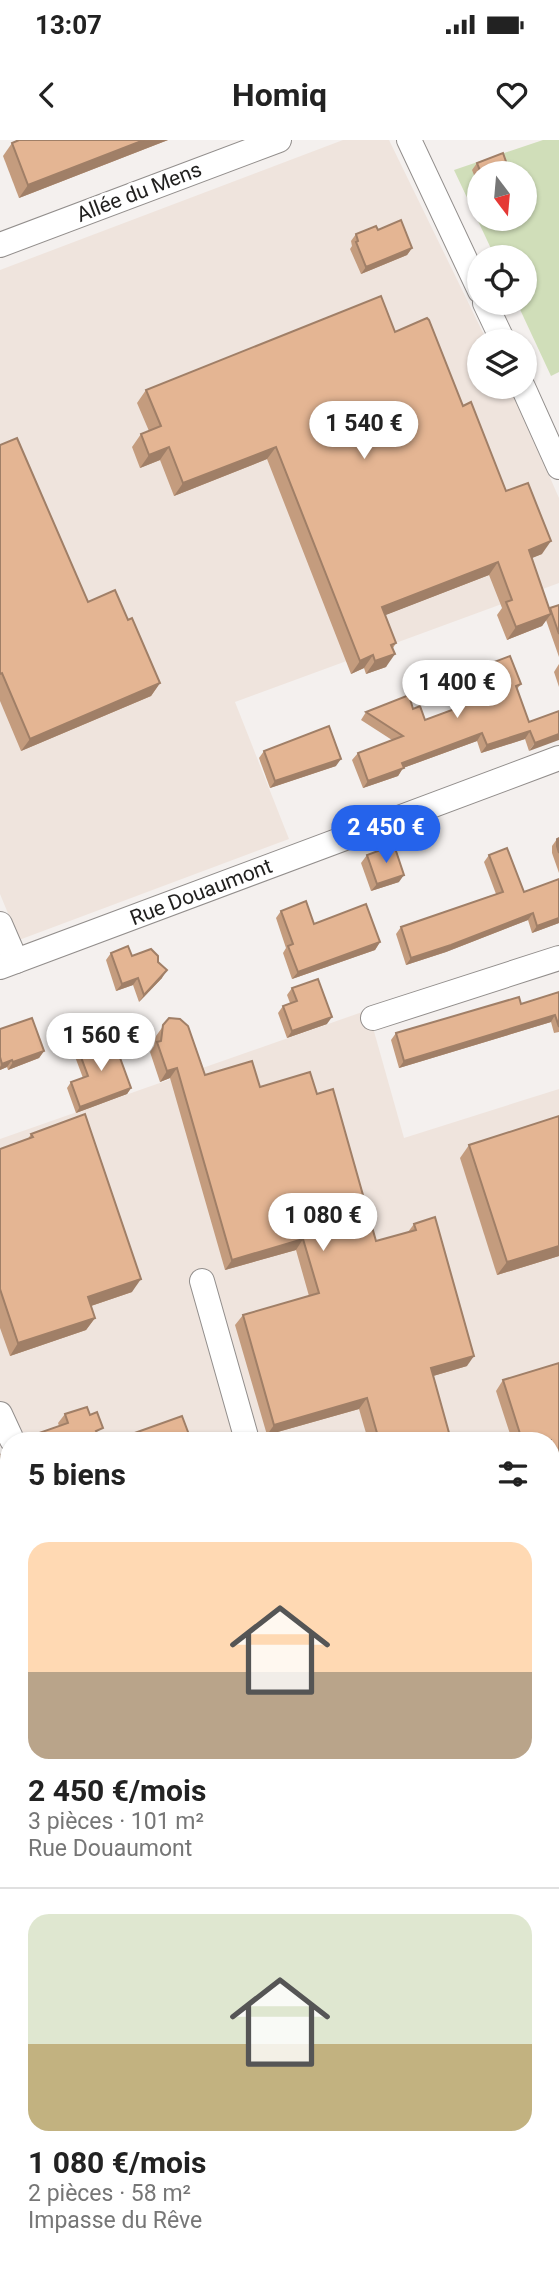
<!DOCTYPE html>
<html lang="fr">
<head>
<meta charset="utf-8">
<style>
  :root { --surface:#fff; --page:#f2f2f2; --text:#222; --muted:#767676; --line:#e0e0e0; --accent:#2563eb }
  body { margin:0; font-family:Roboto,sans-serif; background:var(--page); color:var(--text); height:100vh; display:flex; flex-direction:column; font-size:26px; white-space:nowrap }
  * { box-sizing:border-box; margin:0 }
  p { font-size:23px; color:var(--muted) }
  .icon { flex:none; width:38px; height:38px; fill:none; stroke:currentColor; stroke-width:2; stroke-linecap:round; stroke-linejoin:round }
  .map { position:relative; flex:1; overflow:hidden }
  .details { position:absolute; left:0px; top:1292px; width:560px; height:842px; display:flex; flex-direction:column; background:var(--surface); border-radius:28px 28px 0 0; box-shadow:0 2px 5px #0004 }
  .details>* { flex:none }
  .needle { width:46px; rotate:164deg }
  .buttons { position:absolute; left:467px; top:21px; display:grid; gap:14px }
  .buttons a { display:grid; place-items:center; width:70px; height:70px; border-radius:50%; background:var(--surface); box-shadow:0 2px 5px #0004; font-size:35px }
  .price { position:absolute; translate:-50% -60px; padding:0 16px; border-radius:24px; background:#fff; color:#222; font-size:23px; line-height:46px; filter:drop-shadow(0 2px 4px #0008) }
  .price::after { content:''; position:absolute; left:50%; top:42px; width:21px; height:16px; margin-left:-10px; background:inherit; clip-path:polygon(0 0,100% 0,50% 100%) }
  .price.selected { background:var(--accent); color:#fff }
  ul { padding:0; list-style:none }
  li { display:grid; align-content:center; gap:14px; height:371px; padding:0 28px }
  li+li { border-top:2px solid var(--line) }
  li span { display:grid; place-items:center; height:217px; border-radius:21px; color:#555 }
  li>.icon { margin-inline-start:auto }
  span .icon { width:126px; height:126px; fill:#fffc; stroke-width:1 }
  li b { font-size:30px }
  h2 { display:flex; justify-content:space-between; align-items:center; height:84px; padding:0 28px; font-size:30px }
  .status { display:flex; justify-content:space-between; align-items:center; height:49px; padding:0 35px; background:var(--surface); direction:ltr }
  .status svg { height:19px; fill:currentColor }
  header { display:flex; justify-content:space-between; align-items:center; height:91px; padding:0 28px; background:var(--surface); font-size:32px; font-weight:700 }
  .map>svg:first-child { display:block }
</style>
</head>
<body>
<div class="status"><b>13:07</b><svg viewBox="0 0 49 12"><path d="M0 12V9h3v3zM5 12V6h3v6zM10 12V3h3v9zM15 12V0h3v12zM26 1h20v11H26zM47 4h2v5h-2z"/></svg></div>
<header><svg class="icon" aria-label="back" viewBox="0 0 24 24"><path d="M15 5l-7 7 7 7"/></svg>Homiq<svg class="icon" aria-label="heart" viewBox="0 0 24 24"><path d="M12 20l-8-8c-3-5 5-10 8-4 3-6 11-1 8 4z"/></svg></header>
<div class="map">
<svg width="559" height="2133" viewBox="0 0 559 2133">
  <rect width="100%" height="100%" fill="#f4f0ee"/>
  <g fill="#efe4dd">
    <polygon points="343,0 389,0 487,201 480,201 480,247 510,247 514,256 559,358 559,443 235,562 289,699 19,800 0,754 0,130"/>
    <polygon points="368,870 404,998 559,949 559,1556 551,1559 551,1300 15,1300 0,1268 0,999"/>
    <polygon points="9,1748 9,2124 203,2124 210,2133 0,2133 0,1751"/>
  </g>
  <path fill="#d0deb9" fill-rule="evenodd" d="M543,0H559V232L551,236L517,163H525V117H495L454,30ZM480,33H525V79H480Z"/>
  <g fill="none" stroke-linecap="round" stroke-linejoin="round">
    <defs>
      <g id="minor">
        <polyline points="409,0 480,151"/>
        <polyline points="0,105 279,0"/>
        <polyline points="485,163 503,201"/>
        <polyline points="523,247 559,327"/>
        <polyline points="0,784 16,821"/>
        <polyline points="0,827 559,618"/>
        <polyline points="373,878 559,818"/>
        <polyline points="202,1141 247,1300"/>
        <polyline points="0,1274 12,1300"/>
        <polyline points="551,1555 559,1553"/>
        <polyline points="551,1858 559,1855"/>
      </g>
    </defs>
    <use href="#minor" stroke="#928e8c" stroke-width="26"/>
    <use href="#minor" stroke="#fff" stroke-width="24"/>
  </g>
  <g fill="#c49c7e">
    <polygon points="19,0 168,0 19,58 3,16 12,3"/>
    <polygon points="477,23 510,33 480,33 480,50 472,30"/>
    <polygon points="378,90 412,108 407,115 361,134 350,109 352,106 351,101 356,94"/>
    <polygon points="395,192 463,266 506,351 542,414 531,418 549,469 559,465 559,517 546,480 542,486 507,500 497,475 502,468 489,435 385,475 396,503 393,508 386,527 366,534 364,528 351,534 267,319 174,356 160,320 140,328 132,307 141,294 149,291 137,263 146,250"/>
    <polygon points="0,305 88,462 128,480 160,543 151,556 21,611 0,561"/>
    <polygon points="559,524 559,547 554,532"/>
    <polygon points="460,535 521,544 517,549 529,582 559,571 529,611 525,599 481,613 477,601 403,628 398,636 363,648 352,620 358,613 392,600 361,580 366,572 413,569 425,580 463,565 455,542"/>
    <polygon points="264,611 336,626 270,648 259,618"/>
    <polygon points="559,698 559,733 552,713 552,706 557,699"/>
    <polygon points="367,715 399,742 371,751 361,723"/>
    <polygon points="489,715 524,752 559,739 559,783 532,793 528,780 446,812 406,825 396,794 401,787 496,754 484,722"/>
    <polygon points="281,771 314,784 380,802 375,810 292,839 283,813 286,808 276,778"/>
    <polygon points="111,813 158,822 162,838 139,862 133,845 116,851 106,820"/>
    <polygon points="292,848 327,884 287,898 278,873 283,866 290,863 287,855"/>
    <polygon points="559,852 559,892 554,893 551,882 399,928 391,900 396,893 521,864"/>
    <polygon points="169,878 205,935 260,947 317,954 376,1101 408,1092 414,1084 467,1226 433,1236 451,1300 368,1300 359,1269 267,1295 235,1185 243,1175 309,1156 296,1110 225,1130 170,938 160,942 150,912 154,906 156,896"/>
    <polygon points="0,889 44,911 39,918 8,930 7,927 0,930"/>
    <polygon points="78,909 131,948 127,954 76,973 67,948 71,942 83,938 74,914"/>
    <polygon points="31,994 132,1152 91,1166 95,1178 86,1190 10,1216 0,1188 0,1009 28,999"/>
    <polygon points="469,1005 559,1116 497,1135 460,1018"/>
    <polygon points="559,1223 559,1448 551,1424 551,1300 512,1300 496,1251 503,1240"/>
    <polygon points="65,1274 98,1295 100,1300 31,1300 36,1294 59,1286 58,1283"/>
    <polygon points="9,1412 9,1455 0,1459 6,1425 4,1419"/>
    <polygon points="9,1488 9,1545 8,1546 0,1526 0,1491"/>
    <polygon points="9,1758 9,1990 0,1993 0,1761"/>
    <polygon points="559,1869 559,2092 555,2085 551,2086 551,1872"/>
    <polygon points="45,2124 201,2124 209,2133 52,2133"/>
    <polygon points="239,2124 315,2124 319,2133 242,2133"/>
    <polygon points="359,2124 403,2124 406,2133 362,2133"/>
    <polygon points="504,2124 523,2124 506,2130"/>
  </g>
  <g fill="#a07f67">
    <polygon points="144,0 168,0 19,58 28,45"/>
    <polygon points="412,108 407,115 361,134 366,127"/>
    <polygon points="169,307 160,320 140,328 149,315"/>
    <polygon points="276,307 267,319 174,356 183,343"/>
    <polygon points="551,401 542,414 520,423 529,410"/>
    <polygon points="498,422 489,435 373,480 382,467"/>
    <polygon points="551,474 542,486 507,500 516,487"/>
    <polygon points="395,514 386,527 366,534 375,521"/>
    <polygon points="373,515 364,528 351,534 360,521"/>
    <polygon points="160,543 151,556 21,611 30,599"/>
    <polygon points="530,591 525,599 481,613 487,605"/>
    <polygon points="482,593 477,601 403,628 398,636 363,648 368,641 402,623"/>
    <polygon points="559,594 559,600 529,611 535,603"/>
    <polygon points="341,619 336,626 270,648 275,641"/>
    <polygon points="404,735 399,742 371,751 377,744"/>
    <polygon points="533,773 528,780 446,812 406,825 411,818"/>
    <polygon points="559,778 559,783 532,793 537,786"/>
    <polygon points="380,802 375,810 292,839 298,832"/>
    <polygon points="167,830 162,838 139,862 144,855"/>
    <polygon points="138,838 133,845 116,851 122,844"/>
    <polygon points="555,875 551,882 399,928 404,921"/>
    <polygon points="332,877 327,884 287,898 292,891"/>
    <polygon points="44,911 39,918 8,930 13,922"/>
    <polygon points="12,920 7,927 0,930 0,927 2,924"/>
    <polygon points="177,928 170,938 160,942 167,931"/>
    <polygon points="131,948 127,954 76,973 80,967"/>
    <polygon points="303,1099 296,1110 225,1130 232,1120"/>
    <polygon points="559,1106 559,1116 497,1135 507,1122"/>
    <polygon points="141,1139 132,1152 79,1170 88,1157"/>
    <polygon points="95,1178 86,1190 10,1216 18,1203"/>
    <polygon points="474,1216 467,1226 423,1239 431,1228"/>
    <polygon points="367,1258 359,1269 267,1295 274,1285"/>
    <polygon points="9,1339 6,1343 0,1345 0,1343"/>
    <polygon points="9,1450 9,1455 0,1459 0,1454"/>
    <polygon points="559,1617 559,1622 551,1625 551,1619"/>
    <polygon points="9,1634 9,1643 0,1647 0,1638"/>
    <polygon points="9,1723 9,1728 0,1731 0,1726"/>
    <polygon points="559,1744 559,1750 551,1752 551,1746"/>
    <polygon points="559,1832 559,1838 551,1840 551,1835"/>
    <polygon points="9,1980 9,1990 0,1993 0,1983"/>
    <polygon points="559,2076 559,2080 555,2085 551,2086 551,2079"/>
    <polygon points="510,2124 523,2124 506,2130"/>
    <polygon points="270,2125 265,2133 251,2133 252,2131"/>
  </g>
  <g fill="#e4b593" stroke="#a07f67" stroke-width="2">
    <polygon points="19,0 144,0 28,45 12,3"/>
    <polygon points="503,13 510,33 481,33 477,23"/>
    <polygon points="401,80 412,108 366,127 356,102 358,101 356,94 376,86 378,90"/>
    <polygon points="381,156 395,192 427,178 429,180 463,266 471,262 506,351 528,343 551,401 529,410 551,474 516,487 506,462 512,460 498,422 382,467 396,503 391,505 395,514 375,521 373,515 360,521 276,307 183,343 169,307 149,315 141,294 161,286 146,250"/>
    <polygon points="17,298 88,462 115,450 128,480 132,478 160,543 30,599 2,533 0,534 0,305"/>
    <polygon points="559,465 559,494 550,468"/>
    <polygon points="510,516 521,544 516,546 529,582 559,571 559,594 535,603 530,591 487,605 482,593 402,623 404,628 368,641 358,613 403,596 366,572 409,555 413,569 420,566 425,580 471,563 460,535"/>
    <polygon points="329,586 341,619 275,641 264,611"/>
    <polygon points="559,698 559,713 557,706 557,699"/>
    <polygon points="394,705 404,735 377,744 367,715"/>
    <polygon points="507,708 524,752 559,739 559,778 537,786 533,773 451,805 411,818 401,787 503,752 489,715"/>
    <polygon points="306,761 314,784 366,764 380,802 298,832 288,806 293,804 281,771"/>
    <polygon points="128,806 132,816 151,809 158,816 158,822 167,830 144,855 138,838 122,844 111,813"/>
    <polygon points="318,839 332,877 292,891 283,866 297,861 292,848"/>
    <polygon points="559,852 559,887 555,875 404,921 396,893 519,857 521,864"/>
    <polygon points="32,878 44,911 13,922 12,920 2,924 0,917 0,889"/>
    <polygon points="169,878 180,879 188,886 205,935 252,921 260,947 310,932 317,954 333,949 376,1101 416,1090 414,1084 435,1077 474,1216 431,1228 451,1300 379,1300 367,1258 274,1285 243,1175 319,1153 303,1099 232,1120 177,928 167,931 157,902 161,901 163,885"/>
    <polygon points="112,896 131,948 80,967 71,942 88,936 78,909"/>
    <polygon points="85,974 141,1139 88,1157 95,1178 18,1203 0,1149 0,1009 33,997 31,994"/>
    <polygon points="559,976 559,1106 507,1122 469,1005"/>
    <polygon points="559,1223 559,1415 551,1391 551,1300 522,1300 503,1240"/>
    <polygon points="87,1267 90,1275 97,1272 103,1288 96,1291 100,1300 38,1300 36,1294 68,1283 65,1274"/>
    <polygon points="182,1276 191,1300 115,1300"/>
    <polygon points="0,1314 9,1339 0,1343"/>
    <polygon points="9,1424 9,1450 0,1454 0,1427"/>
    <polygon points="9,1488 9,1514 0,1493 0,1491"/>
    <polygon points="8,1581 9,1634 0,1638 0,1584"/>
    <polygon points="559,1592 559,1617 551,1619 551,1594"/>
    <polygon points="9,1700 9,1723 0,1726 0,1703"/>
    <polygon points="554,1714 557,1721 559,1721 559,1744 551,1746 551,1715"/>
    <polygon points="9,1758 9,1873 0,1863 0,1761"/>
    <polygon points="559,1789 559,1832 551,1835 551,1792"/>
    <polygon points="0,1863 9,1889 9,1980 0,1983"/>
    <polygon points="559,1869 559,2076 551,2079 551,2053 558,2051 551,2034 551,1872"/>
    <polygon points="64,2124 201,2124 209,2133 71,2133"/>
    <polygon points="250,2124 315,2124 319,2133 273,2133 270,2125 252,2131"/>
    <polygon points="370,2124 403,2124 406,2133 373,2133"/>
  </g>
  <g text-anchor="middle" dominant-baseline="central" stroke-width="6" stroke-linejoin="round" paint-order="stroke">
    <g font-size="21" fill="#201f1e" stroke="#fff">
      <text transform="translate(139 52) rotate(-21)">Allée du Mens</text>
      <text transform="translate(201 752) rotate(-21)">Rue Douaumont</text>
    </g>
  </g>
</svg>
<div class="buttons">
<a><svg class="needle" viewBox="-14 -14 28 28"><path d="M0-13l5 13h-10z" fill="#e53935"/><path d="M0 13l5-13h-10z" fill="#767676"/></svg></a>
<a><svg class="icon" aria-label="locate" viewBox="0 0 24 24"><circle cx="12" cy="12" r="6"/><path d="M12 2v4M12 18v4M2 12h4M18 12h4"/></svg></a>
<a><svg class="icon" aria-label="layers" viewBox="0 0 24 24"><path d="M12 4l9 5-9 5-9-5zM3 14l9 5 9-5"/></svg></a>
</div>
<b class="price" style="left:364px;top:321px">1 540 €</b>
<b class="price" style="left:457px;top:580px">1 400 €</b>
<b class="price selected" style="left:386px;top:725px">2 450 €</b>
<b class="price" style="left:101px;top:933px">1 560 €</b>
<b class="price" style="left:323px;top:1113px">1 080 €</b>
<section class="details">
<h2>5 biens<svg class="icon" aria-label="filters" viewBox="0 0 24 24"><path d="M4 7h16M4 17h16"/><circle cx="9" cy="7" r="2"/><circle cx="15" cy="17" r="2"/></svg></h2>
<ul>
<li><span style="background:linear-gradient(#ffd9b3 60%,#b9a48a 0)"><svg class="icon" aria-label="home" viewBox="0 0 24 24"><path d="M3 11l9-7 9 7M6 9v11h12V9"/></svg></span><div><b>2 450 €/mois</b><p>3 pièces · 101 m²</p><p>Rue Douaumont</p></div></li>
<li><span style="background:linear-gradient(#dfe7d0 60%,#c2b280 0)"><svg class="icon" aria-label="home" viewBox="0 0 24 24"><path d="M3 11l9-7 9 7M6 9v11h12V9"/></svg></span><div><b>1 080 €/mois</b><p>2 pièces · 58 m²</p><p>Impasse du Rêve</p></div></li>
</ul>
</section>
</div>
</body>
</html>
